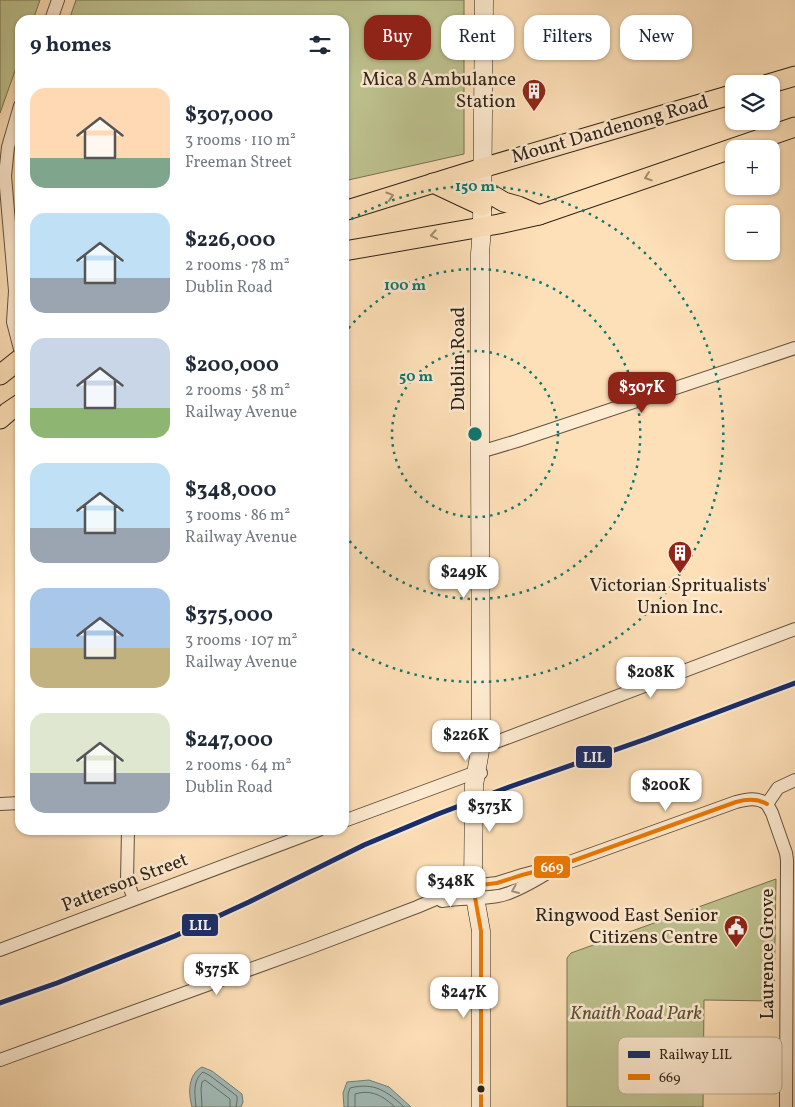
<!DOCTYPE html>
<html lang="en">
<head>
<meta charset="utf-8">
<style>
  :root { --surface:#fff; --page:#f2f2f3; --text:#1f2937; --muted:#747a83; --accent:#8f2418 }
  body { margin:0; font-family:Vollkorn,serif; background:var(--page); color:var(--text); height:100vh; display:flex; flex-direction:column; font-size:19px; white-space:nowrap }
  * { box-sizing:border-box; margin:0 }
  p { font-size:16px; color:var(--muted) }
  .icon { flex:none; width:28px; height:28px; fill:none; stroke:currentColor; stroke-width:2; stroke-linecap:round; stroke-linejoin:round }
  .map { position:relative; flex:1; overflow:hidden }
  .panel { position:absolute; left:15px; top:15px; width:334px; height:820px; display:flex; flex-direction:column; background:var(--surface); border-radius:15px; box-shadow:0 1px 4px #0004 }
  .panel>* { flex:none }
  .guide { position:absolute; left:364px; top:15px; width:356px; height:45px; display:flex; gap:10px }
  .tools { position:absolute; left:725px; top:75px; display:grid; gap:10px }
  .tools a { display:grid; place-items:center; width:55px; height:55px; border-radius:10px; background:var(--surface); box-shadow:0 1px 4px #0004; font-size:25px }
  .price { position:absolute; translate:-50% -42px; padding:0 11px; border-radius:10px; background:#fff; color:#222; font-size:16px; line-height:32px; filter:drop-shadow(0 1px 2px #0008) }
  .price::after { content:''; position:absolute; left:50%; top:30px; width:15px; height:11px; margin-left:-8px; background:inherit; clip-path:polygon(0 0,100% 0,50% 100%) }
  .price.on { background:var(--accent); color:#fff }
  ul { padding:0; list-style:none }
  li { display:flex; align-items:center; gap:15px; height:125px; padding:0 15px }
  li span { display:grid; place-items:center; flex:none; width:140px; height:100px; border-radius:15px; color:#555 }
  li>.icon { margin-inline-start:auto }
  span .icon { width:60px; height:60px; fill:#fffc; stroke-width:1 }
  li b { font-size:21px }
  h2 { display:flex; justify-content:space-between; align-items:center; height:60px; padding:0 15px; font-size:21px }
  .pill { padding:0 18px; border-radius:15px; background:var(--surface); box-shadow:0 1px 4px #0004; font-size:18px; line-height:45px }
  .pill.on { background:var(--accent); color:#fff }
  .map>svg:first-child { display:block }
</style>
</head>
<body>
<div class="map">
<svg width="795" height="1107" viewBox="0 0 795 1107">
  <rect width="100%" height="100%" fill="#fee0b8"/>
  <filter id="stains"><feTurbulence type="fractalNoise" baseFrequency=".004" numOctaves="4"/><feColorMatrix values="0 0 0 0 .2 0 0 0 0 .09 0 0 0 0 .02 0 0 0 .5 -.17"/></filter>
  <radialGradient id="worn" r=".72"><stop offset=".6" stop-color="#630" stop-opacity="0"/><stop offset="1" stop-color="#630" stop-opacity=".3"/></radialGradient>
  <g fill="#bec390" stroke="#767254">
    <polygon points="0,0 40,0 33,20 20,20 20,57 0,113"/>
    <polygon points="76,0 464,0 464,154 344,181 344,20 69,20"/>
    <polygon points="776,879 774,1001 704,1000 703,1107 567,1107 567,958 571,953"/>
  </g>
  <g fill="#a2bbb7" stroke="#747e77">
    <path d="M202,1067L212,1071L242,1094L243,1102L241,1107H192C188,1093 188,1074 202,1067Z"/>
    <polygon points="369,1080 389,1087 411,1107 344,1107 343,1093 347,1082"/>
  </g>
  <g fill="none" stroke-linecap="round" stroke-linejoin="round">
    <g stroke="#686e67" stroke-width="1">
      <path d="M196,1107C195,1095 192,1081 203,1072L209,1075L237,1096V1101L236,1107"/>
      <polyline points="202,1107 201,1089 202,1082 205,1080 230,1099 230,1107"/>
      <path d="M348,1107V1094L350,1088C374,1082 387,1091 404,1107"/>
      <path d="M355,1107V1094C372,1089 383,1096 395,1107"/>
    </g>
    <defs>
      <g id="minor">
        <polyline points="51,20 58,0"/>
        <polyline points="20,106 8,147 5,176 15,291 13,322 20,349"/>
        <polyline points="480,452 517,441 795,348"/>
        <polyline points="481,745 496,742 795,629"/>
        <polyline points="0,804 20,803"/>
        <polyline points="767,804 772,813 786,853 787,860 786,1107"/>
        <polyline points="767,804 778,788 795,780"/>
        <polyline points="344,821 471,774 481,773"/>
        <polyline points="128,830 127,880 134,899"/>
        <path d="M442,901C461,898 480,899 498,896C513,894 536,880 549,872"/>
        <polyline points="0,950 319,830"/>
        <path d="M0,1060L309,948L417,907L457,890L470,886L497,883L522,875L564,864L736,802C747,799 757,797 767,804"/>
      </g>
      <polyline id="secondary" points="481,1107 481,931 473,886 474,785 481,745 480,452 480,254 482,227 484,0"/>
      <g id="primary">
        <polyline points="768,84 795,76"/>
        <polyline points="433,183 482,206"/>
        <polyline points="482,189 504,202 518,206 539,215"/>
        <polyline points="344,211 482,168 734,94"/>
        <polyline points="344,251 499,224 539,215 795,127"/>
        <polyline points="0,375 20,359"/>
        <polyline points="0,419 8,412 20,404"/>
      </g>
    </defs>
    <use href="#minor" stroke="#62523f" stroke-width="14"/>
    <use href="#secondary" stroke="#2e2217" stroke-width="19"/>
    <use href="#primary" stroke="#2e2217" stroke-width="21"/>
    <use href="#minor" stroke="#feebd1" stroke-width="12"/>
    <use href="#secondary" stroke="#feebd1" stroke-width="18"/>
    <use href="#primary" stroke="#fee0b8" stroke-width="19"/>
    <defs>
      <path id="bus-1" d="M481,1107V931L473,886L497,883L522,875L564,864L736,802C747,799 757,798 767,804"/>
    </defs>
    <use href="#bus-1" stroke="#feebd1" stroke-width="8"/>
    <use href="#bus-1" stroke="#ea7802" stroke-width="4"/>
    <defs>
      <polyline id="rail-1" points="0,1003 57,983 175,936 249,902 364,845 438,814 509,787 646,739 795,683"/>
    </defs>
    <use href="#rail-1" stroke="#feebd1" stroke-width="9"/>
    <use href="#rail-1" stroke="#152c6b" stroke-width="5"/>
  </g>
  <defs><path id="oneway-chevron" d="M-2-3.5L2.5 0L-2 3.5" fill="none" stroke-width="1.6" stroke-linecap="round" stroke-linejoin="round" transform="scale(1.25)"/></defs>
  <g stroke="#a08a70">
    <use href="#oneway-chevron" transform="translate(648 177) rotate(161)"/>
    <use href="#oneway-chevron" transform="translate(390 196) rotate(-17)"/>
    <use href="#oneway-chevron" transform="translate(434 235) rotate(170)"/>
  </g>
  <use stroke="#a0917d" href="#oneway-chevron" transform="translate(515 890) rotate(157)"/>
  <g fill="none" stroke="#0f766e" stroke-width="2.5" stroke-dasharray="2.5 5">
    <circle cx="475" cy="434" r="83"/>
    <path d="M344 334A165 165 0 1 1 344 534"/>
    <path d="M345 223A248 248 0 1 1 345 645"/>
  </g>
  <defs>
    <symbol id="building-pin" viewBox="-11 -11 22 30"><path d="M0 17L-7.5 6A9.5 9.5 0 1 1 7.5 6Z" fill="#8f2418" stroke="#feebd1"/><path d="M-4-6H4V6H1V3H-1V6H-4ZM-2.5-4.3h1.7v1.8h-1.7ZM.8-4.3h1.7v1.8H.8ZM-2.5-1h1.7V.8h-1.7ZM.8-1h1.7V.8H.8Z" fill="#fff"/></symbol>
    <symbol id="civic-pin" viewBox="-11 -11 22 30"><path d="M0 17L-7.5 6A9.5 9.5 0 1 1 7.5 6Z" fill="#8f2418" stroke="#feebd1"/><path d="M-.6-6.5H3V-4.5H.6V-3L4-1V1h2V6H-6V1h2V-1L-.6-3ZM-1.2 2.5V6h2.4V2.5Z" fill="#fff"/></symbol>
  </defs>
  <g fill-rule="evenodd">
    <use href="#building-pin" x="520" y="77" width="28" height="38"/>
    <use href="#building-pin" x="666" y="539" width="28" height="38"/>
    <use href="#civic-pin" x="722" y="913" width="28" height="38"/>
  </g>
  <circle fill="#2e2217" stroke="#feebd1" stroke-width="2" cx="481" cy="1089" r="4.5"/>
  <g text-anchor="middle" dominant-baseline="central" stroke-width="5" stroke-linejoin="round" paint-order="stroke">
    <g font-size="19" fill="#2e2217" stroke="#feebd1" text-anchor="end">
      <text x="516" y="80">Mica 8 Ambulance<tspan x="516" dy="22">Station</tspan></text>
      <text x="680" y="586" text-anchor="middle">Victorian Spritualists'<tspan x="680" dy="22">Union Inc.</tspan></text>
      <text x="718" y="916">Ringwood East Senior<tspan x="718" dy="22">Citizens Centre</tspan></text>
    </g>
    <g font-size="19" fill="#2e2217" stroke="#feebd1">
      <text transform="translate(610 130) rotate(-16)">Mount Dandenong Road</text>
      <text transform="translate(459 359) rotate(-90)">Dublin Road</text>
      <text transform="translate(125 883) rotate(-21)">Patterson Street</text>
      <text transform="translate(768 954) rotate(-90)">Laurence Grove</text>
    </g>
    <g font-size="19" font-style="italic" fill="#59523b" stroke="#feebd1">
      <text x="636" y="1014">Knaith Road Park</text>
    </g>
  </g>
  <rect x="618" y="1037" width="164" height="57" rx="8" fill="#feebd1" stroke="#c0af99" stroke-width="1"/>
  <rect x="628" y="1051" width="22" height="7" fill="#152c6b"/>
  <rect x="628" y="1074" width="22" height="6" fill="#ea7802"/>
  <g font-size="14" fill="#2e2217">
    <text x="659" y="1059">Railway LIL</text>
    <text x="659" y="1082">669</text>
  </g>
  <circle cx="475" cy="434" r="8" fill="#0f766e" stroke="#feebd1" stroke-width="2.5"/>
  <g font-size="15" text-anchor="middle" font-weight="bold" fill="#0f766e" stroke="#feebd1" stroke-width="5" stroke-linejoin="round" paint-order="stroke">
    <text x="475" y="191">150 m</text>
    <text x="405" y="290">100 m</text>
    <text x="416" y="381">50 m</text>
  </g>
  <g stroke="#feebd1" stroke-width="2">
    <rect x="575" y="745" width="38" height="24" rx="5" fill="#152c6b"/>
    <rect x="533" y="855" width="38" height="24" rx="5" fill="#ea7802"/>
    <rect x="181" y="913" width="38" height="24" rx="5" fill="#152c6b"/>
  </g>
  <g font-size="14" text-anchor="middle" font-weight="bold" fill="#fff">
    <text x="594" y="762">LIL</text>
    <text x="552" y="872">669</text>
    <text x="200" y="930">LIL</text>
  </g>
  <rect width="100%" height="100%" filter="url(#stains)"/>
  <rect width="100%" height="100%" fill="url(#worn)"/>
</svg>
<div class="tools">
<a><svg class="icon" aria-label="layers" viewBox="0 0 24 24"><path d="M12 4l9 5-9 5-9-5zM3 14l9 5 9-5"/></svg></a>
<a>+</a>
<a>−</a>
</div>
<b class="price on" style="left:642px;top:414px">$307K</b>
<b class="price" style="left:464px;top:599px">$249K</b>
<b class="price" style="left:651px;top:699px">$208K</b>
<b class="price" style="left:466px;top:762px">$226K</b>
<b class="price" style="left:666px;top:812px">$200K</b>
<b class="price" style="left:490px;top:833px">$373K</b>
<b class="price" style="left:451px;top:908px">$348K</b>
<b class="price" style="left:217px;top:996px">$375K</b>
<b class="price" style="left:464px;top:1019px">$247K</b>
<div class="guide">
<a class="pill on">Buy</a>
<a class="pill">Rent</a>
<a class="pill">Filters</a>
<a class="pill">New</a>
</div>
<section class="panel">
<h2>9 homes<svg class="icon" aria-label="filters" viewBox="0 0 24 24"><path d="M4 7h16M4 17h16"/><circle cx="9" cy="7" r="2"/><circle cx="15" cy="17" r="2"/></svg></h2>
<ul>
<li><span style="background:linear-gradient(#ffd9b3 70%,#7fa58c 0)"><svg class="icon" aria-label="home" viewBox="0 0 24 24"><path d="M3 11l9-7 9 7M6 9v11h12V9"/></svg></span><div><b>$307,000</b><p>3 rooms · 110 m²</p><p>Freeman Street</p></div></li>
<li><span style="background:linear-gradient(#bfe0f5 65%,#9aa5b1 0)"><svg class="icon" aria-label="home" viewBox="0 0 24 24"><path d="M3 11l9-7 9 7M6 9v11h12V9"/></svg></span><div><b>$226,000</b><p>2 rooms · 78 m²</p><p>Dublin Road</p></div></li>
<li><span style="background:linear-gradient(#c9d6e8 70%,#8fb573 0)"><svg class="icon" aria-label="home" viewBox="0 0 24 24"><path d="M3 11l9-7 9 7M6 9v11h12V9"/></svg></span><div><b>$200,000</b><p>2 rooms · 58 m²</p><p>Railway Avenue</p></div></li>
<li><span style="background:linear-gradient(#bfe0f5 65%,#9aa5b1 0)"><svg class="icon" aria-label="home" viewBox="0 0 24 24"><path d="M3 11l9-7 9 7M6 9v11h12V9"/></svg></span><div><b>$348,000</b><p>3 rooms · 86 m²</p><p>Railway Avenue</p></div></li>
<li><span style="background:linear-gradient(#a9c7e8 60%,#c2b280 0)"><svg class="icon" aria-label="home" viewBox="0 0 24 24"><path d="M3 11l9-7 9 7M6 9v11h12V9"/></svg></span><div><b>$375,000</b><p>3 rooms · 107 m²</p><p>Railway Avenue</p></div></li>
<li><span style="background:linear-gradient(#dfe7d0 60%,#9aa5b1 0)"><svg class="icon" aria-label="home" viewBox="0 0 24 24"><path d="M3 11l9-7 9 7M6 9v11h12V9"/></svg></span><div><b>$247,000</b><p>2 rooms · 64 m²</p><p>Dublin Road</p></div></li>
</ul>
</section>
</div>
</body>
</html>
